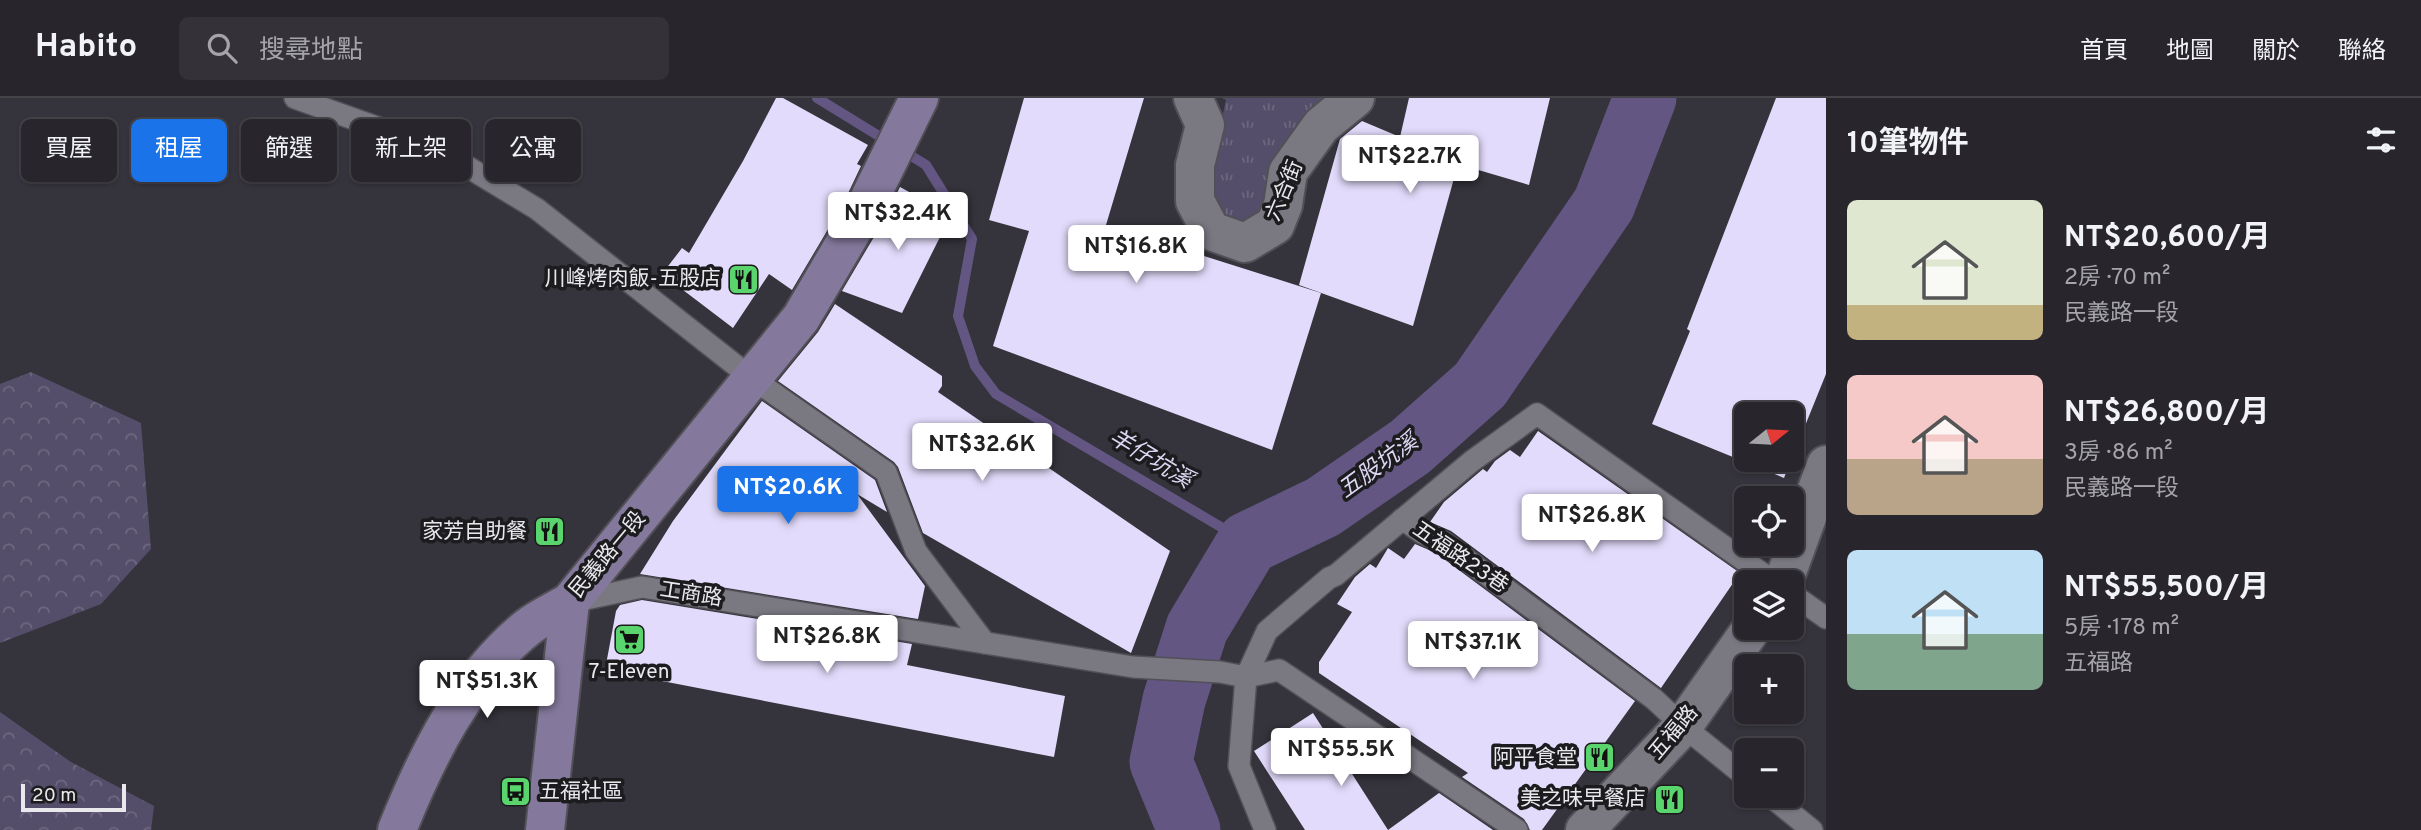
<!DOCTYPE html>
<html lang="zh-TW">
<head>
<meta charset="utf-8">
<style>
  :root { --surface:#28262c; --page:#343238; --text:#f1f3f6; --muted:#a5a5a9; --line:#444348; --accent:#1a73e8 }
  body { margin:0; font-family:Overpass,"Noto Sans TC",sans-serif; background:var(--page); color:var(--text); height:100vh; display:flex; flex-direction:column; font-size:26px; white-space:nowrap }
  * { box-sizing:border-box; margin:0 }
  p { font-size:23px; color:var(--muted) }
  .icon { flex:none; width:38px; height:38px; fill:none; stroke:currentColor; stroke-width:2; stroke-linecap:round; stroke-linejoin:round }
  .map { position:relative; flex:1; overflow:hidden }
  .drawer { display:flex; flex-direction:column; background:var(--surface); width:595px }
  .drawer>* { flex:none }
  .hud { position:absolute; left:21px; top:21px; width:665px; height:63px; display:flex; gap:14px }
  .needle { width:46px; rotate:72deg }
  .tools { position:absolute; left:1734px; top:304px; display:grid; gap:14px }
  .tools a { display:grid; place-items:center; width:70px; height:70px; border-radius:10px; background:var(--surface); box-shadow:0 2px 5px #0004,0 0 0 2px var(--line); font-size:35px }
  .scale { position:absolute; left:21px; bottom:18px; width:105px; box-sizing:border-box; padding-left:7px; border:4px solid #e9e8ed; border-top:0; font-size:19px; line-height:24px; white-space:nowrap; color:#e9e8ed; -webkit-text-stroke:5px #1c1c1f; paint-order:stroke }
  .price { position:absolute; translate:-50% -60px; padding:0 16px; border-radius:7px; background:#fff; color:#222; font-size:23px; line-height:46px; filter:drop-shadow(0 2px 4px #0008) }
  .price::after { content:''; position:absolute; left:50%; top:42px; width:21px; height:16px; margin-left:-10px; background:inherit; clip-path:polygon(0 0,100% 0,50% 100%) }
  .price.current { background:var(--accent); color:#fff }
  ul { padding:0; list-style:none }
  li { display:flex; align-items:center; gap:21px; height:175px; padding:0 21px }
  li span { display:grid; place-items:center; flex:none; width:196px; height:140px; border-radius:10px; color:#555 }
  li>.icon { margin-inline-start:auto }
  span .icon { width:84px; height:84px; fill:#fffc; stroke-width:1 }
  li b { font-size:30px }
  h2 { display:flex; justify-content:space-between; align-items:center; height:84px; padding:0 21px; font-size:30px }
  .chip { padding:0 24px; border-radius:10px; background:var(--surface); box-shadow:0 2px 5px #0004,0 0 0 2px var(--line); font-size:24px; line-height:63px }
  .chip.current { background:var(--accent); color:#fff }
  header { display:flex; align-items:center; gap:42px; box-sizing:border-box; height:98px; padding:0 35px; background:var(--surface); border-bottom:2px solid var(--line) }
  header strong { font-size:33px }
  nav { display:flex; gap:38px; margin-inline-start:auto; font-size:24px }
  .search { width:490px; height:63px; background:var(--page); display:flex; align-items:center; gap:18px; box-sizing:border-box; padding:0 24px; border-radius:10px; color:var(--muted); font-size:26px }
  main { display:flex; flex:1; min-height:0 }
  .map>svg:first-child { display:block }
</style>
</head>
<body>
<header>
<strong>Habito</strong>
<div class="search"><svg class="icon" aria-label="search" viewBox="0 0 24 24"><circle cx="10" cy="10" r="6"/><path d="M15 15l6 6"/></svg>搜尋地點</div>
<nav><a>首頁</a><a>地圖</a><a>關於</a><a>聯絡</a></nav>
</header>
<main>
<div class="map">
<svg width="1826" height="732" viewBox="0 0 1826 732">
  <defs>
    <pattern id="forest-crowns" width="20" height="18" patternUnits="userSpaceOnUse" patternTransform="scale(1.75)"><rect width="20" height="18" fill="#554e6a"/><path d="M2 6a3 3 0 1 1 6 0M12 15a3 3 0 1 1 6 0" fill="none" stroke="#6d6880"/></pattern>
    <pattern id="park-tufts" width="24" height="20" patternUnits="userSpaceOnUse" patternTransform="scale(1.75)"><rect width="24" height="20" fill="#554e6a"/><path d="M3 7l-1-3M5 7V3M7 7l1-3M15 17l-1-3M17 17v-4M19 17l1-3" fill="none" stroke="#6d6880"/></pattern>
  </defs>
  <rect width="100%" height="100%" fill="#35333b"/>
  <g fill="url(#forest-crowns)">
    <polygon points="31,274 141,325 151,451 101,506 0,545 0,286"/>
    <polygon points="0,614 71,664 154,708 151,732 0,732"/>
  </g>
  <polygon fill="url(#park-tufts)" points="1222,0 1337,0 1273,116 1246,133 1219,125 1205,97 1226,2"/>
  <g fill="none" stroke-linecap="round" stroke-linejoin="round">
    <polyline stroke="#635683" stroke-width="10" points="817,0 926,67 972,141 958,218 975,268 996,296 1248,445"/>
    <polyline stroke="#635683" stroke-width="63" points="1189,732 1161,664 1174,602 1197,530 1248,445 1323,409 1410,349 1480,287 1604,106 1645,0"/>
  </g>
  <g fill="#e3dbfb">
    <polygon points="776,0 783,0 868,47 857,66 861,68 843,106 792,192 769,176 733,230 662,176 682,150 689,155 743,63"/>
    <polygon points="1024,0 1144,0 1106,127 1321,195 1272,352 993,248 1029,133 989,122"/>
    <polygon points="1409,0 1550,0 1529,87 1458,66 1413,228 1299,187 1340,41 1362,23 1400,39"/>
    <polygon points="1776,0 1826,0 1826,276 1792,360 1792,317 1746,317 1746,362 1791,362 1784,380 1652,326 1690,233 1687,231"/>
    <polygon points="900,89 951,117 902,215 842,193 881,127"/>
    <polygon points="835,206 942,278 942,288 938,294 1170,453 1131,555 923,435 898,369 894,364 778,283 818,234"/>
    <polygon points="762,303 875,382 887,414 857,396 925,488 918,521 640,476 673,423"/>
    <polygon points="1538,333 1740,475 1661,590 1451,433 1430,424 1444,404 1483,371 1487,374 1495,363 1510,352 1520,359"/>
    <polygon points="1415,446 1436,455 1635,603 1542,732 1530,732 1524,721 1462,679 1468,675 1319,575 1319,564 1352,514 1337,506 1355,479 1370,466 1376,470 1388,450 1404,461"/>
    <polygon points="642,502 912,546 907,567 1065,598 1054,659 605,572 616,513 620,507"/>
    <polygon points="1313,615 1388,732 1439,695 1493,732 1305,732 1254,653"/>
  </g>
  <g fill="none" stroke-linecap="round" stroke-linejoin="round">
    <defs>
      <g id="lane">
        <polyline points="295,0 438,51 537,111 753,281 886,374 916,453 985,545"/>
        <polyline points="1402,421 1422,435 1443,444 1654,601 1683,628 1746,679"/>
        <polyline points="1792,496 1826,520"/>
        <polyline points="572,504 642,489 1133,569 1220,574 1246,579 1279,572 1517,732"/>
        <polyline points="1770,698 1812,732"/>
        <polyline points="1265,732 1239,668 1246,579 1267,533 1329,480 1336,477 1472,363 1537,316 1776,485"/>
      </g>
      <g id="street">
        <polyline points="1193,0 1205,27 1195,67 1195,103 1211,133 1245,145 1275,127 1283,107 1288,74 1321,28 1355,0"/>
        <polyline points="1783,485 1826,367"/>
        <polyline points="1585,732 1683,628 1752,530"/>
      </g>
      <g id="secondary">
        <path d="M397,732C427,657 465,580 528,529C541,519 557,512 570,504L801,220L862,116L919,0"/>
        <polyline points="545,732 570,504"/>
      </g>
    </defs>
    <use href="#lane" stroke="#525057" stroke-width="24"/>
    <use href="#street" stroke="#525057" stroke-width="42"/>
    <use href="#secondary" stroke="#525057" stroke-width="42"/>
    <use href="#lane" stroke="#7a7881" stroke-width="21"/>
    <use href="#street" stroke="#7a7881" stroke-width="38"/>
    <use href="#secondary" stroke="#84799c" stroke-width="38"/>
  </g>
  <defs>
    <symbol id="restaurant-square" viewBox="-11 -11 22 22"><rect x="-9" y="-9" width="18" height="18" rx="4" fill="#5ad56e" stroke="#1c1c1f"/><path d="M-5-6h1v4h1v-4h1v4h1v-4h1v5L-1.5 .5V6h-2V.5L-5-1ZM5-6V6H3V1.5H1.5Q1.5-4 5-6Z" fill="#111"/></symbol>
    <symbol id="supermarket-square" viewBox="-11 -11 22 22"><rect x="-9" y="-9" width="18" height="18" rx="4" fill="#5ad56e" stroke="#1c1c1f"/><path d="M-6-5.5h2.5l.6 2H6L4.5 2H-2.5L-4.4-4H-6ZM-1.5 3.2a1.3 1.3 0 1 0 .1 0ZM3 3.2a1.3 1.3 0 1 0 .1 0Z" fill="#111"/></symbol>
    <symbol id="bus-square" viewBox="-11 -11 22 22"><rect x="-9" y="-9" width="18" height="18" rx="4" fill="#5ad56e" stroke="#1c1c1f"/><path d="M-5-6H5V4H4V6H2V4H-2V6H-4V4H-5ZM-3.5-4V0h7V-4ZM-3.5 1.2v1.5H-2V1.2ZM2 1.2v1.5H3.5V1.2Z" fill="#111"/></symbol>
  </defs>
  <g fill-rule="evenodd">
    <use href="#restaurant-square" x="726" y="164" width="35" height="35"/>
    <use href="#restaurant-square" x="532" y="416" width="35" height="35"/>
    <use href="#supermarket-square" x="612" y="524" width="35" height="35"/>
    <use href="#restaurant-square" x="1582" y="642" width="35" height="35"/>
    <use href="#bus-square" x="498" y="676" width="35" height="35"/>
    <use href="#restaurant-square" x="1652" y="684" width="35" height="35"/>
  </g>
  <g text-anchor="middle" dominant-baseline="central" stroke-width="7" stroke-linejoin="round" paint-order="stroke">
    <g font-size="21" fill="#e9e8ed" stroke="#1c1c1f">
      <text transform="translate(1285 93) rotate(-67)">六合街</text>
      <text transform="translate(608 457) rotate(-50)">民義路一段</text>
      <text transform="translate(1460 460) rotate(34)">五福路23巷</text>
      <text transform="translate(691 497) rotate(9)">工商路</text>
      <text transform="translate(1674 635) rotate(-50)">五福路</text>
    </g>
    <g font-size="21" fill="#e9e8ed" stroke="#1c1c1f" text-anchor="end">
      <text x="721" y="181">川峰烤肉飯-五股店</text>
      <text x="527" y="434">家芳自助餐</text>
      <text x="629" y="574" text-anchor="middle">7-Eleven</text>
      <text x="1577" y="660">阿平食堂</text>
      <text x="539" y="694" text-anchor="start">五福社區</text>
      <text x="1646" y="701">美之味早餐店</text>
    </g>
    <g font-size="23" font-style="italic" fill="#ddd6f3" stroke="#1c1c1f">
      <text transform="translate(1150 362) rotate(31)">羊仔坑溪</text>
      <text transform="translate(1379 369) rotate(-36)">五股坑溪</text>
    </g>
  </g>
</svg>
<div class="tools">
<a><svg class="needle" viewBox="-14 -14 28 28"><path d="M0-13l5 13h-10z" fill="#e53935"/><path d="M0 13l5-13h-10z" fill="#a5a5a9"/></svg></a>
<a><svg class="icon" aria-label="locate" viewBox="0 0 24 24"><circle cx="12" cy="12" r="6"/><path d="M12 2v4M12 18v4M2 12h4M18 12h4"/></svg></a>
<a><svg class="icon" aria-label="layers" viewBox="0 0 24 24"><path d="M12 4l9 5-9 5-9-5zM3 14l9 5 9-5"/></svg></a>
<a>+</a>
<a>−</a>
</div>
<div class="scale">20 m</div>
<b class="price" style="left:1410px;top:97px">NT$22.7K</b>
<b class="price" style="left:898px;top:154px">NT$32.4K</b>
<b class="price" style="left:1136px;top:187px">NT$16.8K</b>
<b class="price" style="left:982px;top:385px">NT$32.6K</b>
<b class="price current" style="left:788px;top:428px">NT$20.6K</b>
<b class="price" style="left:1592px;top:456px">NT$26.8K</b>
<b class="price" style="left:827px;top:577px">NT$26.8K</b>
<b class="price" style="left:1473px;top:583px">NT$37.1K</b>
<b class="price" style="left:487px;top:622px">NT$51.3K</b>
<b class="price" style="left:1341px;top:690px">NT$55.5K</b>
<div class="hud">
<a class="chip">買屋</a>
<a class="chip current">租屋</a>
<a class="chip">篩選</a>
<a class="chip">新上架</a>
<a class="chip">公寓</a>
</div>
</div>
<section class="drawer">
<h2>10筆物件<svg class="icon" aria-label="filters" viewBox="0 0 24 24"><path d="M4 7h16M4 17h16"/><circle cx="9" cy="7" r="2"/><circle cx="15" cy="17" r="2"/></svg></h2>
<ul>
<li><span style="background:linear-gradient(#dfe7d0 75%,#c2b280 0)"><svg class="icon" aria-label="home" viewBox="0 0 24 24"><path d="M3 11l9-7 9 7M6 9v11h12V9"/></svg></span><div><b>NT$20,600/月</b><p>2房 · 70 m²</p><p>民義路一段</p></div></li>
<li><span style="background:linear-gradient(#f6c9c9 60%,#b9a48a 0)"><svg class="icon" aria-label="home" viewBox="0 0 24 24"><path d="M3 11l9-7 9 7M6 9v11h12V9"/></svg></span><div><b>NT$26,800/月</b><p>3房 · 86 m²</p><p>民義路一段</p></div></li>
<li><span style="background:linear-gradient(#bfe0f5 60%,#7fa58c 0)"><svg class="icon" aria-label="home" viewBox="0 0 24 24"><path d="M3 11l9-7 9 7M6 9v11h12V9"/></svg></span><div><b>NT$55,500/月</b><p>5房 · 178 m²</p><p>五福路</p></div></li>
</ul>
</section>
</main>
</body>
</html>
